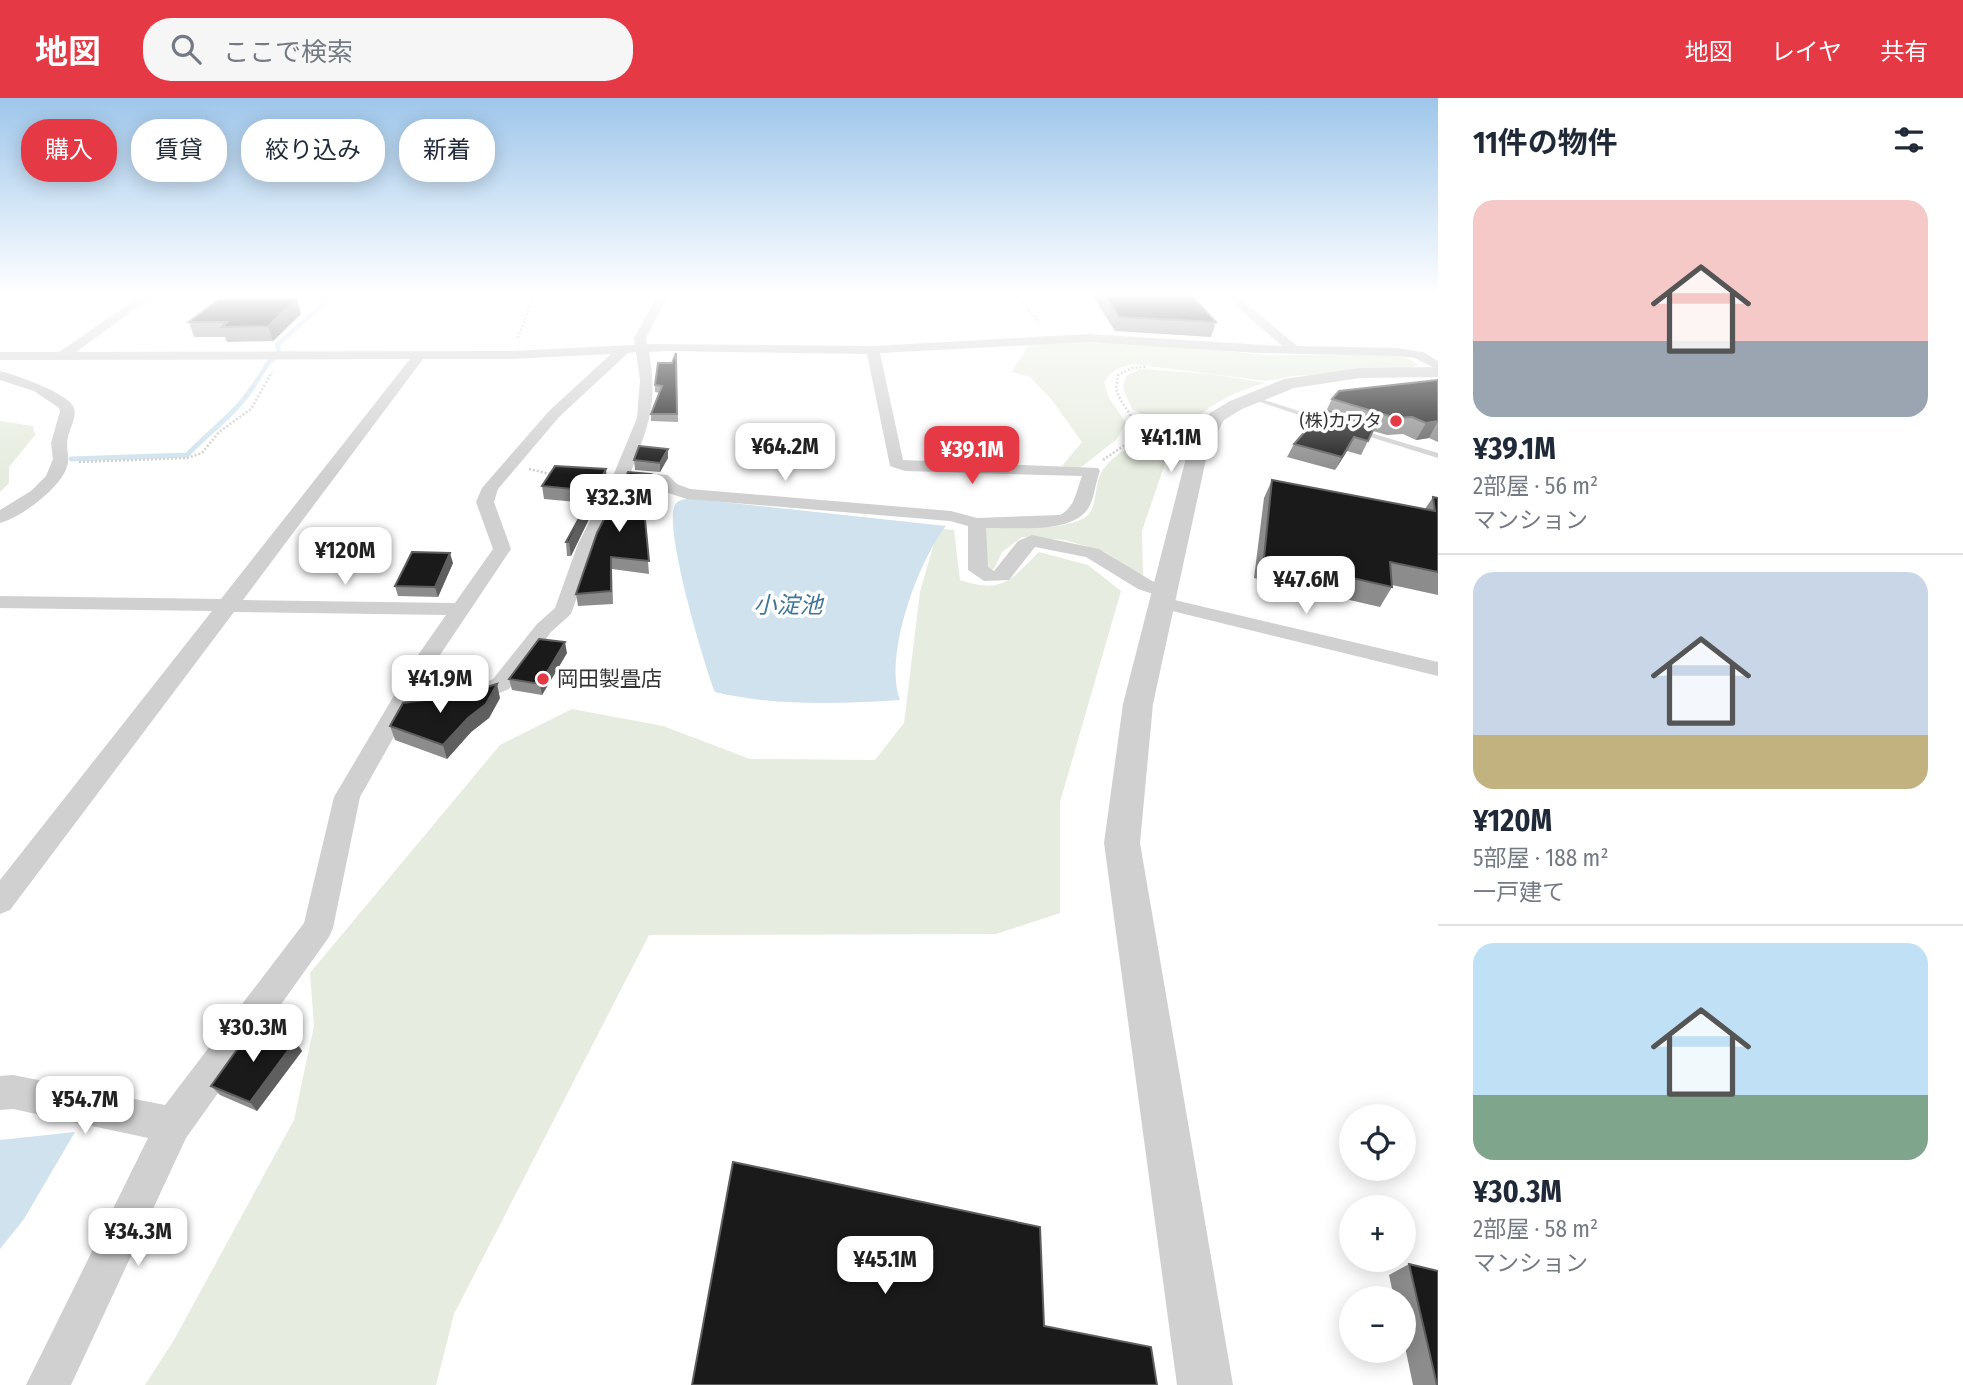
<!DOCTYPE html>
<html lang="ja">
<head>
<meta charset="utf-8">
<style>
  :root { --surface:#fff; --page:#f6f6f7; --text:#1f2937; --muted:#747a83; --line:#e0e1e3; --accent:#e63946 }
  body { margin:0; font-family:"Fira Sans Condensed","Noto Sans JP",sans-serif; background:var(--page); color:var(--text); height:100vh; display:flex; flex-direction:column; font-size:26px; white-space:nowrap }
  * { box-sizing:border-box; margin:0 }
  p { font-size:23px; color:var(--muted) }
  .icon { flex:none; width:38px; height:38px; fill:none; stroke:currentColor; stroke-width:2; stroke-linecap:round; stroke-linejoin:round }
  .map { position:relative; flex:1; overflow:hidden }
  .side { display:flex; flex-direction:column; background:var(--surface); width:525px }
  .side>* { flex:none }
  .hud { position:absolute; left:21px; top:21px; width:665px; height:63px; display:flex; gap:14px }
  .fabs { position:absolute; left:1339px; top:1006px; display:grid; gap:14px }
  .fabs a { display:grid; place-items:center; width:77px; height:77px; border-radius:50%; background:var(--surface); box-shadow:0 4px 18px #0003; font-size:35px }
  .price { position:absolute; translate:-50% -60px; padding:0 16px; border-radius:14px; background:#fff; color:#222; font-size:23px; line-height:46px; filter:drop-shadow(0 2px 4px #0008) }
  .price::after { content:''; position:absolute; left:50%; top:42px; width:21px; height:16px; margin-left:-10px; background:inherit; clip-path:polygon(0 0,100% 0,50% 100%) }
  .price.selected { background:var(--accent); color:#fff }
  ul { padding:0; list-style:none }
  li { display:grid; align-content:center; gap:14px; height:371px; padding:0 35px }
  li+li { border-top:2px solid var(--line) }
  li span { display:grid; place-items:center; height:217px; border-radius:21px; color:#555 }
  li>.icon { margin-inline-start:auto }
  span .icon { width:126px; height:126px; fill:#fffc; stroke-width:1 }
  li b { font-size:30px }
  h2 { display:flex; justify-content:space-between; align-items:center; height:84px; padding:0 35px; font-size:30px }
  .pill { padding:0 24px; border-radius:28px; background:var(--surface); box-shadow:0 4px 18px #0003; font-size:24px; line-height:63px }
  .pill.selected { background:var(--accent); color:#fff }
  header { display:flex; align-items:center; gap:42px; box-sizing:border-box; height:98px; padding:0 35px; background:var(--accent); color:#fff }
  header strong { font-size:33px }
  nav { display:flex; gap:38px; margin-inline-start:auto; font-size:24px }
  .search { width:490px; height:63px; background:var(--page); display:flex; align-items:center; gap:18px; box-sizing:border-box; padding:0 24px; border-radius:28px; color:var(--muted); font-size:26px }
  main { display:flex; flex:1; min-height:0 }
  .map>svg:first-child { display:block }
</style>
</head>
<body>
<header>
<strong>地図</strong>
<div class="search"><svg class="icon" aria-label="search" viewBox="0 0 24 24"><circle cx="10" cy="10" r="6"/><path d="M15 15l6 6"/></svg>ここで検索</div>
<nav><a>地図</a><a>レイヤ</a><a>共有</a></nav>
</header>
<main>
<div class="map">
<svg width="1438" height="1287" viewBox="0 0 1438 1287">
  <rect width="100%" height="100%" fill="#fff"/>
  <g fill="#e6ecdf">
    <path d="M1063,244L1138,245L1266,257L1391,256L1407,260L1418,267L1402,272L1294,278L1266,283L1133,266C1119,269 1111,273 1104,284L1109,300L1126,325L1117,341L1076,373L1062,368L1082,344L1051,301L1030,279L1011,274L1030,247Z"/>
    <path d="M1141,271L1209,276L1266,285C1234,293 1204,308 1182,335L1132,311L1123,290L1126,278Z"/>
    <polygon points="0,323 33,328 35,337 9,369 9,385 0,394"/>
    <path d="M1160,338L1174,339L1142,433L1143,479L1105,454L1065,442L1022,439L1002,454L995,469L991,473L985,469L986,430C1013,429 1062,433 1084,420C1097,413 1094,393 1099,380C1107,358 1138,342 1160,338Z"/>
    <path d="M941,431L954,432L960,482C1002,496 1010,483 1039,454L1088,467L1121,493L1060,704V815L996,836L649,837L454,1216L436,1287H145L174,1242L294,1022L314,928L310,875L500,647L572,611L663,628L750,661L875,662L904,625L920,494L934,445Z"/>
  </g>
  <g fill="#cfe2ee">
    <path d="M695,401L946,428C918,463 883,559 900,602C839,606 773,608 715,594C704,566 663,429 675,407C679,400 688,401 695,401Z"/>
    <polygon points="75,1034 24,1121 0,1151 0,1042"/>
  </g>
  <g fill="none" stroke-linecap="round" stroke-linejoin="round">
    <g stroke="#cfe2ee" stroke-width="4.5">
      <polyline points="279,253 277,247 333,197"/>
      <polyline points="251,292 269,264 275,260"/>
    </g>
    <path stroke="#cfe2ee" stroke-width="5" d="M71,361L187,357C209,334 235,316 252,290"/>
    <g stroke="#cdcdcd" stroke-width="2.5" stroke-dasharray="2 2" stroke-linecap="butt">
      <polyline points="1015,197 1040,225"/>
      <polyline points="518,240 534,197"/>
      <polyline points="1103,362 1142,335 1120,301 1116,291 1118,277 1132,270 1147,269"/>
      <polyline points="79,364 187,360 202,355 219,334 251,311 272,274"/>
      <polyline points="529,371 554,377"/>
    </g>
    <g fill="#d0d0d0" fill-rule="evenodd">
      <polygon points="1251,299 1255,299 1336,325 1329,327 1251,301"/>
      <polygon points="1354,330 1438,355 1438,360 1354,334"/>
    </g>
    <g fill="#d0d0d0" fill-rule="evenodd">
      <path d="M142,197H154L76,254L511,253L635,247L634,240L658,197H668L646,240L647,246L873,248L1089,236L1282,248L1224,197H1236L1297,248L1397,250L1423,254L1438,263V272L1415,260L1397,258L1258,255L1089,244L880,255L903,362L1098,370L1100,373C1095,385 1095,398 1089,409C1073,437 1014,429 986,430L988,469L994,473L1018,443L1032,437L1099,451L1152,483L1172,490L1175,494L1166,500L1438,564V578L1156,509L1153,505L1162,499L1138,491L1086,459L1035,449L1009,482L984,483L968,472V428L950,423L687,401L665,394L657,386L627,383L596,446L571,516L551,534L509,591L476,605L468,607L460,605L456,600L460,595L493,581L537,526L555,510L578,446L613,378L637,320L640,282L636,254L628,255L559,319L498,391L494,404L511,451L440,557L360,699L333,830L329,839L186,1040L71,1287H26L148,1040L13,1011L0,1012V978L13,977L165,1007L304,825L334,699L418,557L446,517L234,514L10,812L0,816V782L212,513L0,510V498L221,501L410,261L0,262V254H59ZM668,253L867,256L890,368L905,373L1082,378C1076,393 1076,408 1060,417L977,420L951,413L690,391L677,386L668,377L631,374C649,325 658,307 649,254ZM611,256L549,313L482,390L476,404L493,451L455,505L243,502L423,261H511Z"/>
      <path d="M0,273C16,277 65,294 73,308C78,317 70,330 68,339C65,350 71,360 66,371C59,391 20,420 0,425V412L31,393L46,378L53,361L51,345L60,313L59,310L34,293L0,282Z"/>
    </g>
    <polygon fill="#d0d0d0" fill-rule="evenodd" points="1438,269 1438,279 1360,280 1294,290 1242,311 1224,322 1208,352 1153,606 1140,745 1233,1287 1177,1287 1104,745 1123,606 1188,352 1210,315 1230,303 1284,281 1360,270"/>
  </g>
  <g fill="#8c8c8c">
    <polygon points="1092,197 1191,197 1216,224 1211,239 1115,233"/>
    <polygon points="301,216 273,243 227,244 225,239 194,239 189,224"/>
    <polygon points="676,255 678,324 651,323 651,316 660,295 655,294 655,287 672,265"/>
    <polygon points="1438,282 1438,344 1429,340 1416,342 1403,336 1387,337 1373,333 1361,357 1347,353 1335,372 1287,359 1294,346 1326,313 1332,301"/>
    <polygon points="668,360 660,374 635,372 634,362"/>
    <polygon points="651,376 651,385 656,397 645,423 649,476 612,471 613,506 578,508 576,496"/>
    <polygon points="1272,382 1425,411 1433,399 1438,400 1438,497 1392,487 1392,489 1380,509 1254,480 1264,400"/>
    <polygon points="607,384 571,458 567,458 566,444 587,405 544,401 542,388"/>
    <polygon points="453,465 438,499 398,498 395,488"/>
    <polygon points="567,555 542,597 512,592 509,581"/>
    <polygon points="500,600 489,620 471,634 447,661 395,642 390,628"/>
    <polygon points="295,943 302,953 257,1013 220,997 211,988"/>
    <polygon points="1409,1166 1438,1287 1413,1287 1404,1244 1404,1200 1394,1200 1389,1177"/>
  </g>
  <g fill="#5f5f5f">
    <polygon points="297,201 301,216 273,243 268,228"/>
    <polygon points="1438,323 1429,340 1416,342 1426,325"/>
    <polygon points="1354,339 1347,353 1335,372 1342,359"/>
    <polygon points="668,351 668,360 660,374 660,365"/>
    <polygon points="606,371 607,384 571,458 569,444"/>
    <polygon points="651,376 651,388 646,384"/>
    <polygon points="655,385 656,397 645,423 644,411"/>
    <polygon points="450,455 453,465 438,499 435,489"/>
    <polygon points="565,544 567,555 542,597 540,586"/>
    <polygon points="497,586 500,600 489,620 471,634 447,661 443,647"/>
    <polygon points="295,943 302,953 257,1013 250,1004"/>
  </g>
  <g fill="#1a1a1a" stroke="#5f5f5f" stroke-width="2">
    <polygon points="1105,197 1191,197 1216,224 1119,219"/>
    <polygon points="297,201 268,228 222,229 227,224 189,224 218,202"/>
    <polygon points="676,255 677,316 651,316 662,288 655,287 658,265 672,265"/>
    <polygon points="1438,282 1438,323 1426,325 1412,319 1396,320 1332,301 1339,293"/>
    <polygon points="1324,312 1375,328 1368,343 1354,339 1342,359 1294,346"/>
    <polygon points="639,348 668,351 660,365 634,362"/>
    <polygon points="555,368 606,371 569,444 566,444 594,393 542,388"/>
    <polygon points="628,374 651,376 646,384 655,385 644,411 649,463 611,459 611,493 576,496 597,435"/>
    <polygon points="1272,382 1435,413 1433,399 1438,400 1438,474 1390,464 1392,489 1264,460"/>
    <polygon points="412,454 450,455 435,489 395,488"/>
    <polygon points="539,541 565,544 540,586 509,581"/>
    <polygon points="497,586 486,606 468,620 443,647 390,628 403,605 459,597"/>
    <polygon points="254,928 295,943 250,1004 211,988"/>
    <polygon points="733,1064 1040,1129 1044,1228 1151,1249 1157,1287 692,1287"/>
    <polygon points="1409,1166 1438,1173 1438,1287 1437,1287"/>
  </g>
  <linearGradient id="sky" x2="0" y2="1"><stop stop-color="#9ec6ea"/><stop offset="0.52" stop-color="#fff"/><stop offset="1" stop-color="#fff" stop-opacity="0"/></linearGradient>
  <rect width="1438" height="377" fill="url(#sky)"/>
  <g fill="#e63946" stroke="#fff" stroke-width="2.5">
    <circle cx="1396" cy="323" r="7"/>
    <circle cx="543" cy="581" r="7"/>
  </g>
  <g text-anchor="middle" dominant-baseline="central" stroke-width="7" stroke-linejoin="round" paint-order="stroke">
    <g font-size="18" fill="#333" stroke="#fff" text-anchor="end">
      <text x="1382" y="323">(株)カワタ</text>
    </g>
    <g font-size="21" fill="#333" stroke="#fff" text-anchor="start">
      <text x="557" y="581">岡田製畳店</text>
    </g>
    <g font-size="23" font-style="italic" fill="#3f7597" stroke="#fff">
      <text x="788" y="507">小淀池</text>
    </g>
  </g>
</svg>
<div class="fabs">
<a><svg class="icon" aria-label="locate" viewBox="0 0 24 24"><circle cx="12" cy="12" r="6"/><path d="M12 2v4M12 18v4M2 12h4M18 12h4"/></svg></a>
<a>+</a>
<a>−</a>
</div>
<b class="price" style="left:1171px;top:376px">¥41.1M</b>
<b class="price" style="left:785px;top:385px">¥64.2M</b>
<b class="price selected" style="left:972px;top:388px">¥39.1M</b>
<b class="price" style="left:619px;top:436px">¥32.3M</b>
<b class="price" style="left:345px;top:489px">¥120M</b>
<b class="price" style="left:1306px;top:518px">¥47.6M</b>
<b class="price" style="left:440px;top:617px">¥41.9M</b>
<b class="price" style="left:253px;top:966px">¥30.3M</b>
<b class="price" style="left:85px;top:1038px">¥54.7M</b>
<b class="price" style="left:138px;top:1170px">¥34.3M</b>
<b class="price" style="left:885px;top:1198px">¥45.1M</b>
<div class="hud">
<a class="pill selected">購入</a>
<a class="pill">賃貸</a>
<a class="pill">絞り込み</a>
<a class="pill">新着</a>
</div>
</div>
<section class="side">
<h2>11件の物件<svg class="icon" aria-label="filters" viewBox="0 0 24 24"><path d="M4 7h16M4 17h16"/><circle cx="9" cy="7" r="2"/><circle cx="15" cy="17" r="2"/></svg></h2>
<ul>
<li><span style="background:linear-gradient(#f6c9c9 65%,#9aa5b1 0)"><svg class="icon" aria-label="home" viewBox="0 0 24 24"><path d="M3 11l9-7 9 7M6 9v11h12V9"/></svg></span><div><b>¥39.1M</b><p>2部屋 · 56 m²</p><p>マンション</p></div></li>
<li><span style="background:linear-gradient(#c9d6e8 75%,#c2b280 0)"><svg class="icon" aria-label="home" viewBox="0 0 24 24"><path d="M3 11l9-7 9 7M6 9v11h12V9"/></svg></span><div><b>¥120M</b><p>5部屋 · 188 m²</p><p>一戸建て</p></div></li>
<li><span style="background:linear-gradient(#bfe0f5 70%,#7fa58c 0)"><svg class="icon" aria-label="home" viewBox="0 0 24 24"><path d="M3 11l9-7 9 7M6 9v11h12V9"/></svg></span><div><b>¥30.3M</b><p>2部屋 · 58 m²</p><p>マンション</p></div></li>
</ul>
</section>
</main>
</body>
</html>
